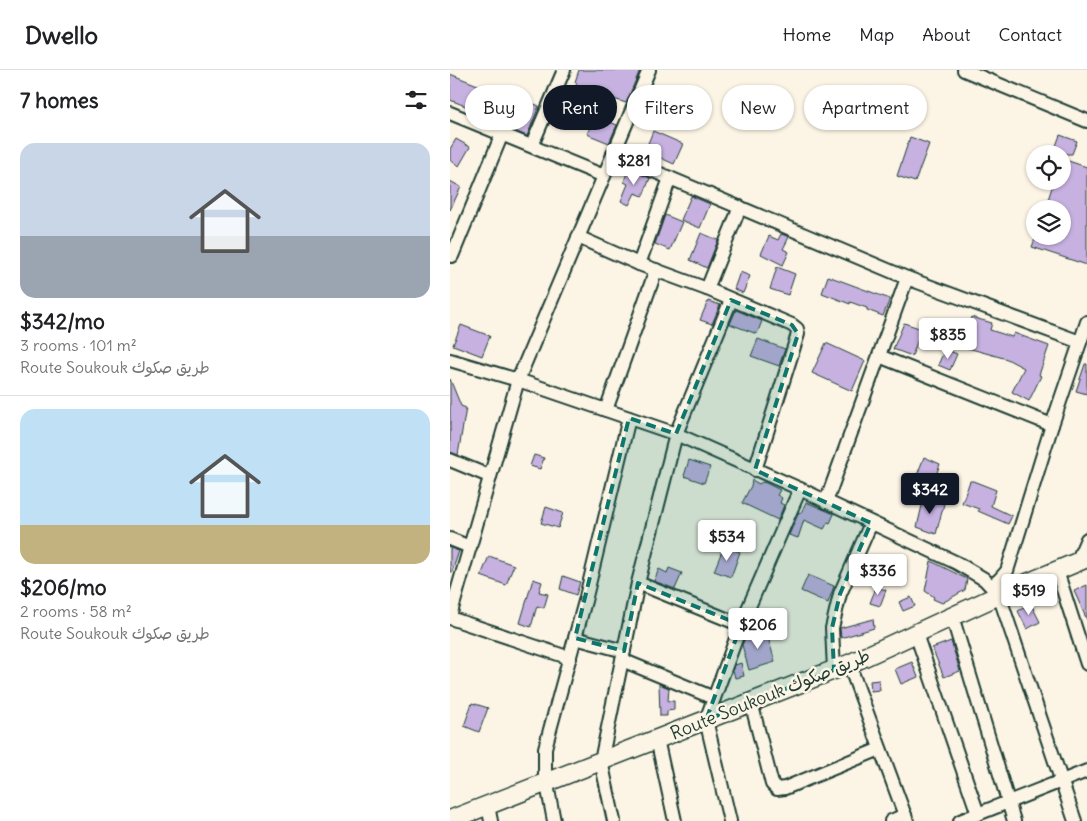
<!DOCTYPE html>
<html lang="en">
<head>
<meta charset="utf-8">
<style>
  :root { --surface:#fff; --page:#f6f6f6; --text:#202124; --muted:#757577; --line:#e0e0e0; --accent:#111827 }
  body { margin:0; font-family:Delius,"Playpen Sans Arabic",sans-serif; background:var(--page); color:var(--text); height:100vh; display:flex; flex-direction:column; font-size:19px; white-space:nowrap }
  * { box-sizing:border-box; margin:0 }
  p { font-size:16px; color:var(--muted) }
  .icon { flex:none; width:28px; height:28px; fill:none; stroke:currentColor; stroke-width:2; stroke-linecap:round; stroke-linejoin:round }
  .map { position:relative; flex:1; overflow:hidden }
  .details { display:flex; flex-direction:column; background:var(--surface); width:450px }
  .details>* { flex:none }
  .hud { position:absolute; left:15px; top:15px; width:475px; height:45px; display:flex; gap:10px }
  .tools { position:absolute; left:576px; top:75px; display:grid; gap:10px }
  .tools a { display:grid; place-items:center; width:45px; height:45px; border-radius:50%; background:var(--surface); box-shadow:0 1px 4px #0004; font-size:25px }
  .price { position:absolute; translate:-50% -42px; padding:0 11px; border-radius:5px; background:#fff; color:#222; font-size:16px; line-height:32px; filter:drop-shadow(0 1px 2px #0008) }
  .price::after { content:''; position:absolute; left:50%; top:30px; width:15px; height:11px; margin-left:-8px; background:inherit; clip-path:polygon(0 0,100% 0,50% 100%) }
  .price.active { background:var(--accent); color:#fff }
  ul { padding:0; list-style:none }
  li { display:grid; align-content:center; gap:10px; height:265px; padding:0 20px }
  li+li { border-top:1px solid var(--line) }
  li span { display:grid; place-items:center; height:155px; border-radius:15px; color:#555 }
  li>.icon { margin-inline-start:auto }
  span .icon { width:90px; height:90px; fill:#fffc; stroke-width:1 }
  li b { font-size:21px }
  h2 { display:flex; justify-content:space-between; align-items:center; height:60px; padding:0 20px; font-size:21px }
  .pill { padding:0 18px; border-radius:22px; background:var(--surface); box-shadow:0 1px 4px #0004; font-size:18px; line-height:45px }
  .pill.active { background:var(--accent); color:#fff }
  header { display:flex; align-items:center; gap:30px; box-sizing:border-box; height:70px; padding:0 25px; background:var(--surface); border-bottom:1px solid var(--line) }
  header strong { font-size:24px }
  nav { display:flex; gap:28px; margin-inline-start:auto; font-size:18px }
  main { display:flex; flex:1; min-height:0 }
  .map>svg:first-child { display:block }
</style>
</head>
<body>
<header>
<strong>Dwello</strong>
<nav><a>Home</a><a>Map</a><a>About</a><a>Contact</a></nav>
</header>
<main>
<section class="details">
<h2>7 homes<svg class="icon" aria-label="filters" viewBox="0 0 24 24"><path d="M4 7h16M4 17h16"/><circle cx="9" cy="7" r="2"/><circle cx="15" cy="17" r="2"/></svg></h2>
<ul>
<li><span style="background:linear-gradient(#c9d6e8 60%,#9aa5b1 0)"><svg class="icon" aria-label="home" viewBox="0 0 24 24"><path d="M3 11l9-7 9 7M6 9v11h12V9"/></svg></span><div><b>$342/mo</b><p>3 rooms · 101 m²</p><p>Route Soukouk طريق صكوك</p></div></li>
<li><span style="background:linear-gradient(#bfe0f5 75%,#c2b280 0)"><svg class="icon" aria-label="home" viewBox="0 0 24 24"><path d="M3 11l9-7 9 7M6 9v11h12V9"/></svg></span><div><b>$206/mo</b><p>2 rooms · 58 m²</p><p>Route Soukouk طريق صكوك</p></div></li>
</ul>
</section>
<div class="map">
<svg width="637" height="751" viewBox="0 0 637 751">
  <rect width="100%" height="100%" fill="#fcf5e5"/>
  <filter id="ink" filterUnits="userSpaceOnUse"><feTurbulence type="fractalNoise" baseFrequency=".02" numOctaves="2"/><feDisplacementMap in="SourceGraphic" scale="10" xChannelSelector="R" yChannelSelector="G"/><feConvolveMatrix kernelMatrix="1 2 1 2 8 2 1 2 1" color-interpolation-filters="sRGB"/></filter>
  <g filter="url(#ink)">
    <g fill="#c6b1e0" stroke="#1f3d34">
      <polygon points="129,0 190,0 176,33 149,24 142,42 127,36 130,27 122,24 127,13 125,12"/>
      <polygon points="0,4 68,31 70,28 89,36 77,66 60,59 62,54 0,30"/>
      <polygon points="420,17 449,28 442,46 413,36"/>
      <polygon points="145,46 167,55 159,73 137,64"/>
      <polygon points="203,61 233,74 224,94 195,81"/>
      <polygon points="610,65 627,71 622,84 603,84"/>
      <polygon points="460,67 479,74 465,112 447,106"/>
      <polygon points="6,69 20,77 9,96 0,90 0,79"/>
      <polygon points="612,89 637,97 637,195 582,177 586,166 612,166 612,139 595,139 604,111 612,111"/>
      <polygon points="178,99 200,108 193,126 185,123 179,135 171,131 178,114 174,112"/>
      <polygon points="0,111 11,117 0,140"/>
      <polygon points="241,126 260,134 250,158 231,150"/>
      <polygon points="215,145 232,152 220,180 205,174"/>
      <polygon points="251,163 268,170 257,198 240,190"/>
      <polygon points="331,164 339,167 333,179 339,182 333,195 311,184 319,166 328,170"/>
      <polygon points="327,197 345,204 338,225 320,219"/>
      <polygon points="290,202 300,206 293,223 284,219"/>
      <polygon points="378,206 440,229 433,246 417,240 417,238 400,232 400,234 372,223"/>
      <polygon points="258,231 270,235 262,254 250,250"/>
      <polygon points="286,240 312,251 307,264 280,254"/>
      <polygon points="521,247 542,253 540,260 562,267 564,263 599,276 589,305 591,306 579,331 562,322 574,298 557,289 514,277"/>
      <polygon points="454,253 472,259 462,286 443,279"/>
      <polygon points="11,255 40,266 32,286 3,275"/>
      <polygon points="308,269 335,279 329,296 301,286"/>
      <polygon points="376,273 415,291 402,321 362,303"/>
      <polygon points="495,279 507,284 500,300 488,295"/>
      <polygon points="635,294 637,294 637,324 626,321"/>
      <polygon points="0,309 11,336 16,338 8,385 0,382"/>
      <polygon points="84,385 94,388 90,399 80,396"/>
      <polygon points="474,387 490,394 481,419 464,413"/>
      <polygon points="239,390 260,397 254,413 234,406"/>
      <polygon points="302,410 309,414 312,412 316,413 330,420 327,425 332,428 330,433 334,435 328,450 292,433 301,416"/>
      <polygon points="520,411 523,411 546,420 541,436 562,446 558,454 528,441 529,439 512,433"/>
      <polygon points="474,427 494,434 486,464 467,457"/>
      <polygon points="356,432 384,444 380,453 378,452 374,459 354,450 348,468 339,465 349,442 351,443"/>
      <polygon points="96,437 113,443 108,458 91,453"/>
      <polygon points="274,476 290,482 281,507 264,501"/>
      <polygon points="0,478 9,481 2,502 0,502"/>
      <polygon points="39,486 64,495 56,515 31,506"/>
      <polygon points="481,491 517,509 515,520 492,533 483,529 484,527 475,521"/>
      <polygon points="219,498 232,503 225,519 204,511 209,499 217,503"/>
      <polygon points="358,505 384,516 378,533 351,521"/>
      <polygon points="113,506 130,512 126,525 110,519"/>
      <polygon points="83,509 92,512 89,522 98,524 94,538 87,536 81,557 70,553"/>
      <polygon points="637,515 637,550 624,521"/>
      <polygon points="426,517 436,520 430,536 420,533"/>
      <polygon points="461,527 465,536 453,541 449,532"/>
      <polygon points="581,534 590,552 577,559 568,541"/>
      <polygon points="423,549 424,558 391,568 390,558"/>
      <polygon points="316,560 325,592 299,600 292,575 296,566"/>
      <polygon points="501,571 510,601 494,607 482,578"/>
      <polygon points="462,592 468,607 451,614 445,599"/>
      <polygon points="291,593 294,606 285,608 283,600 285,595"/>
      <polygon points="429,610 430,620 421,621 420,611"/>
      <polygon points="209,614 219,618 218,631 224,631 224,640 217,641 217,646 210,646"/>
      <polygon points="22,633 38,638 29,662 14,656"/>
    </g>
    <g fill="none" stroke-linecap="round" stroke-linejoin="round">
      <defs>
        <g id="street">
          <polyline points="514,0 637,51"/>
          <polyline points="0,43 154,106 68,310 0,546"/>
          <polyline points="82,75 114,0"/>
          <polyline points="163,84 457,208 630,272"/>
          <polyline points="154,106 199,0"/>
          <polyline points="128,167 189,194 257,219 342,255 347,259 348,264 305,400"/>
          <polyline points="2,186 52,64"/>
          <polyline points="189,194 220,108"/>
          <polyline points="257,219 290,137"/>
          <polyline points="429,286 602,355"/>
          <polyline points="0,290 68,310 226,364 350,419 507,493 534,509 549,525 625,751"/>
          <polyline points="156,340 206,200"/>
          <polyline points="0,390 39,406"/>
          <polyline points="376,432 457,208"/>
          <polyline points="0,469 20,477"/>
          <polyline points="627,492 637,469"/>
          <polyline points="607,501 637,594"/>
          <polyline points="188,513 291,555"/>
          <polyline points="541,516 549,510 557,501 602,355 637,252"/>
          <polyline points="502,546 564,751"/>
          <polyline points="0,548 120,588"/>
          <polyline points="466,564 528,744"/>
          <polyline points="125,568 174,581"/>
          <polyline points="172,590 264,628"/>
          <polyline points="399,594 457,751"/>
          <polyline points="384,600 382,558 390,524 421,453"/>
          <polyline points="301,632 322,714 327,719 335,718 430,679"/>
          <polyline points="207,669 225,751"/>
          <polyline points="38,736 41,751"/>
          <polyline points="104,751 95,704 95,678 135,531 179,348"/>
          <polyline points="164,751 151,691 188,513 226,364 281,230"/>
          <polyline points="280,751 256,650 291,555 350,419"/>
          <polyline points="441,751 455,745"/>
          <polyline points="510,751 637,701"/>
        </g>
        <polyline id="secondary" points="0,750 399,594 549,525 637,488"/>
      </defs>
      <use href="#street" stroke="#1f3d34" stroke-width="16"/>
      <use href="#secondary" stroke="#1f3d34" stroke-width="21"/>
      <use href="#street" stroke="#fcf5e5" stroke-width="12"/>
      <use href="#secondary" stroke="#fcf5e5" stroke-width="18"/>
    </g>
  </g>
  <path fill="#0f766e" fill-opacity="0.2" stroke="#0f766e" stroke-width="4" stroke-dasharray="10 6" stroke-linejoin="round" d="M281,230L342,255L348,264L305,400L421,453L390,524L382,558L384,600L256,650L291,555L188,513L174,581L125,568L179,348L226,364Z"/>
  <g text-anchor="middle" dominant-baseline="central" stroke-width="5" stroke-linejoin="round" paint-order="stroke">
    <g font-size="18" fill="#1f3d34" stroke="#fcf5e5">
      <text transform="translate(320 624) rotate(-22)">Route Soukouk طريق صكوك</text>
    </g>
  </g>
</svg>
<div class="tools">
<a><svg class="icon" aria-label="locate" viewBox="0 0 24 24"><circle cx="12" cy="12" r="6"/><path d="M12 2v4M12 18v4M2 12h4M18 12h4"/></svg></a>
<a><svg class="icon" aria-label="layers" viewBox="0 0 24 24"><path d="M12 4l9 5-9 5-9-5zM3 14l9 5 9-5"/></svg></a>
</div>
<b class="price" style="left:184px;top:116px">$281</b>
<b class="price" style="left:498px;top:290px">$835</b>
<b class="price active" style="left:480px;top:445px">$342</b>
<b class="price" style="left:277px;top:492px">$534</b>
<b class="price" style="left:428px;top:526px">$336</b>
<b class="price" style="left:579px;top:546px">$519</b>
<b class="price" style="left:308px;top:580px">$206</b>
<div class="hud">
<a class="pill">Buy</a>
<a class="pill active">Rent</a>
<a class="pill">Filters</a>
<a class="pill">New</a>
<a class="pill">Apartment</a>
</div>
</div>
</main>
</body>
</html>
